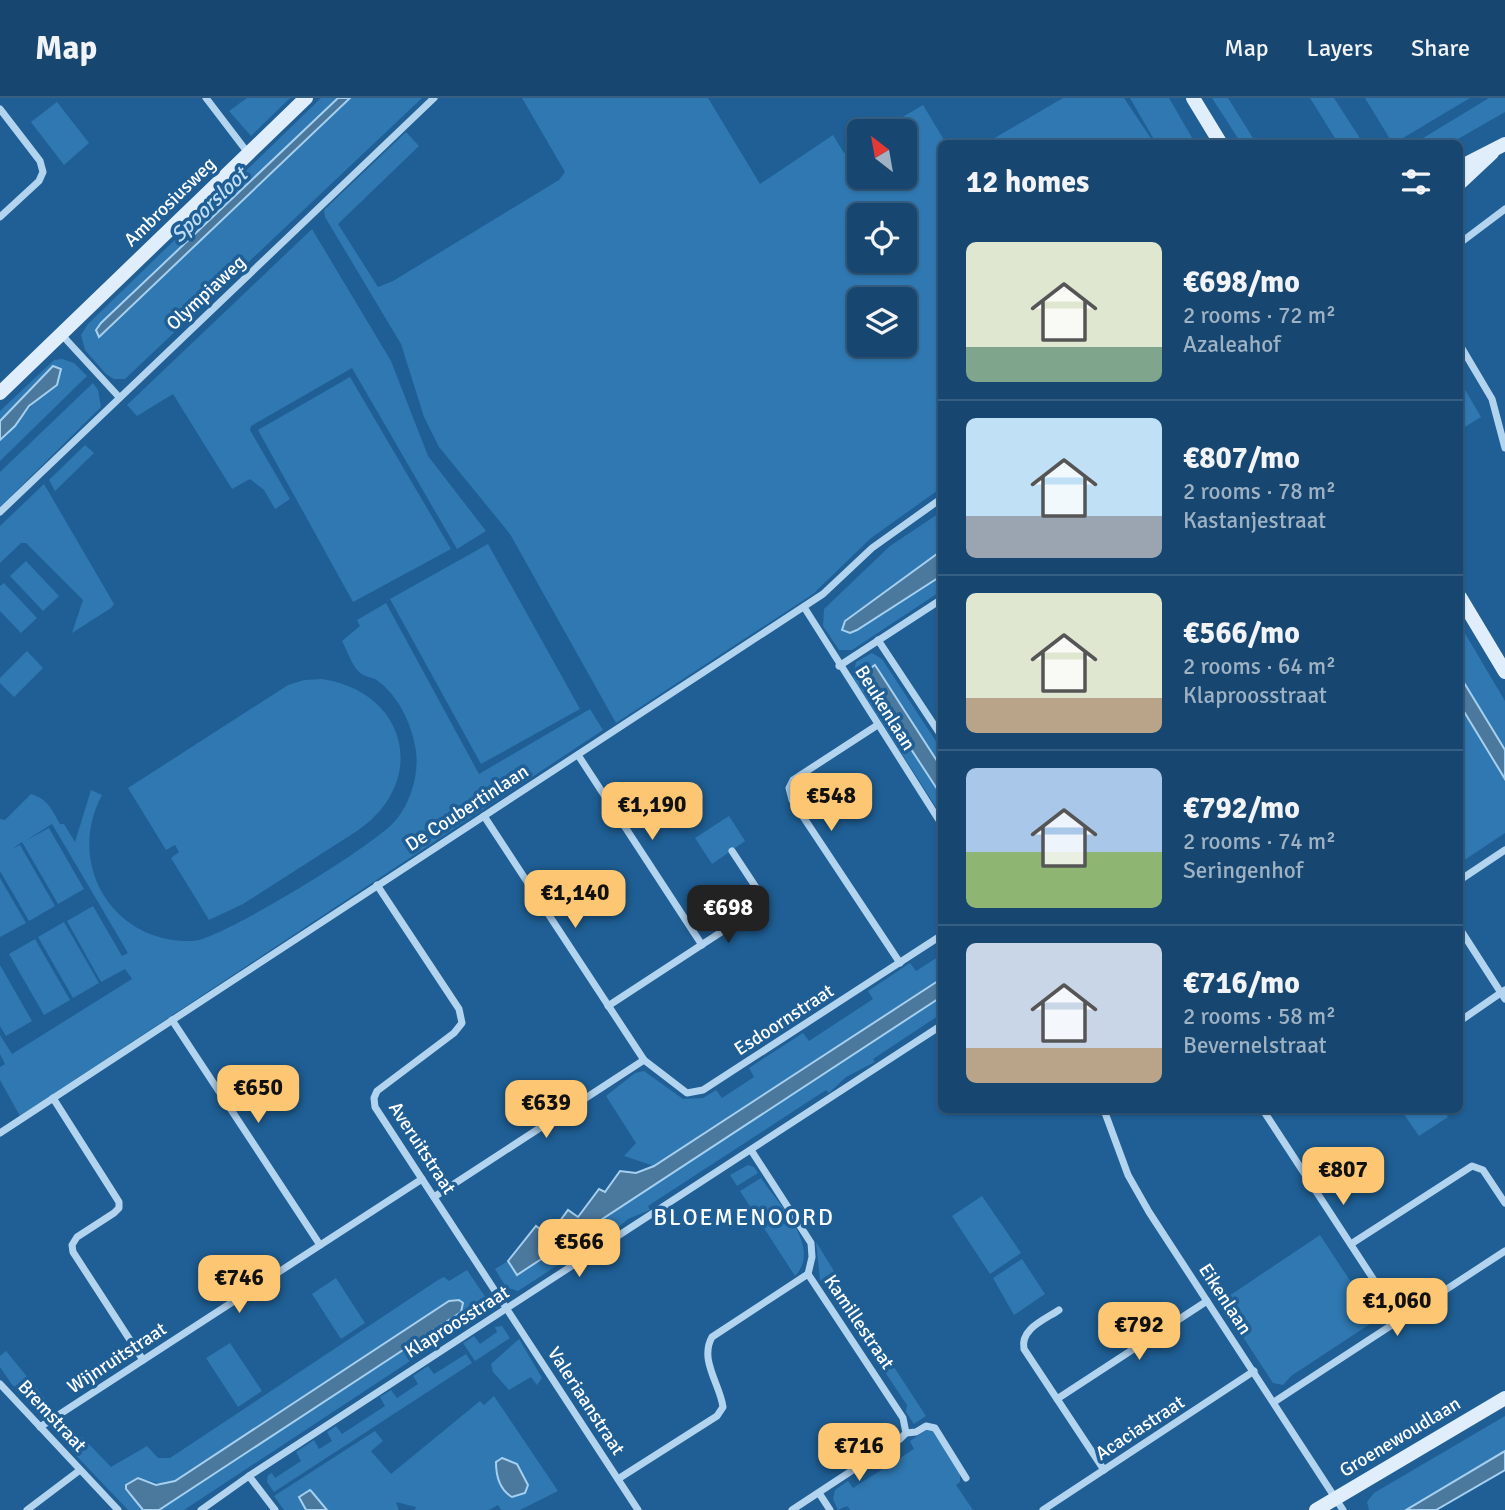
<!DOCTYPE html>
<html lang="en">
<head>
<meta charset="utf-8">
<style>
  :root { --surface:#174770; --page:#245178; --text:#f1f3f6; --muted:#9eb2c3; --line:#365f83; --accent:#fcc673 }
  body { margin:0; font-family:Signika,sans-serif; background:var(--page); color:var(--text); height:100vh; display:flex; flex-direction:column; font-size:26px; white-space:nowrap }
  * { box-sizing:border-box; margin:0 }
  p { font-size:23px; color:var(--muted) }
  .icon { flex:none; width:38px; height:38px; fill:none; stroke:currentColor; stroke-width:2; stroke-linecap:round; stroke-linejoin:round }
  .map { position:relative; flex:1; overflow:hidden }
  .panel { position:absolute; left:938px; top:42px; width:525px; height:973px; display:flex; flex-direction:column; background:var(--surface); border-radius:10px; box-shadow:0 2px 5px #0004,0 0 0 2px var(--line) }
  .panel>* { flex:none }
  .needle { width:46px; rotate:329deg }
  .fabs { position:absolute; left:847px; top:21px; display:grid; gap:14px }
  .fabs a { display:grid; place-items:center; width:70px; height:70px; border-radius:10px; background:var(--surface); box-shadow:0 2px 5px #0004,0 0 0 2px var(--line); font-size:35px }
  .price { position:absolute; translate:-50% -60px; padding:0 16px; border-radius:14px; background:var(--accent); color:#111; font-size:23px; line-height:46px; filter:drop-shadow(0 2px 4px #0008) }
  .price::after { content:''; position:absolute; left:50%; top:42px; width:21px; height:16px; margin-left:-10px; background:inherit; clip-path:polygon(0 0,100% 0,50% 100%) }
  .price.current { background:#222; color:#fff }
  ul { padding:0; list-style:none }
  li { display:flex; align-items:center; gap:21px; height:175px; padding:0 28px }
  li+li { border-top:2px solid var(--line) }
  li span { display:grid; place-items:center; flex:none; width:196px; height:140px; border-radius:10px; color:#555 }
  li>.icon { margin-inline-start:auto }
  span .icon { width:84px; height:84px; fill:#fffc; stroke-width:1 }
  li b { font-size:30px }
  h2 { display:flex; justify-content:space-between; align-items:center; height:84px; padding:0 28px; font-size:30px }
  header { display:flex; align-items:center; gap:42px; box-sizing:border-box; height:98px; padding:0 35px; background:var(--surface); border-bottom:2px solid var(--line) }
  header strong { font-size:33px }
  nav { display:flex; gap:38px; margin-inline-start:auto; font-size:24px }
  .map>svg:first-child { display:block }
</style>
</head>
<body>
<header>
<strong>Map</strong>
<nav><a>Map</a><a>Layers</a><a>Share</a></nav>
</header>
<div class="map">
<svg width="1505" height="1412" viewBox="0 0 1505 1412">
  <rect width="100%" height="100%" fill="#1f5f95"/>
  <g fill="#2f78b1" fill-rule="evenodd">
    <polygon points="247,0 290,0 251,38 229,13"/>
    <polygon points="321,0 338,0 101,225 96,232 100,238 350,0 422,0 125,281 114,281 106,276 85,252 81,237 88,226"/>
    <path d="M522,0H708L760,86L833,37L844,55L859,45V79H905V33H879L923,7L946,45L942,46L941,71L937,75L942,83L941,390L871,440L813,496L616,625L510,436L439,349L424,319L401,246L325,119L324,112L406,34L419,48L338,126L378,189L393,183L559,82L565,74ZM905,117V163H859V117ZM859,201H905V247H859Z"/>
    <polygon points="1063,0 1124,0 1154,45 986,45"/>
    <polygon points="1130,0 1169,0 1195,45 1156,45"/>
    <polygon points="1212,0 1228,0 1256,45 1241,45"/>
    <polygon points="1310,0 1334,0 1363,45 1338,45"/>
    <polygon points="1365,0 1470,0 1393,46"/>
    <polygon points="1489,0 1505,0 1505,14 1451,45 1415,45"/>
    <polygon points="57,4 89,45 64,67 31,24"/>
    <polygon points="312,131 391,263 428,358 486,433 457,451 352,270 251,328 250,332 290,401 275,411 264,392 250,381 232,391 173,296 137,318 127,307"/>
    <polygon points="62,261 74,265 87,278 0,363 0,342 38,301 42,281 0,323 0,313 54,262"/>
    <polygon points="350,279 451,451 353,504 258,332"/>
    <polygon points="1460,283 1481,319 1460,332"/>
    <polygon points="93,285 98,292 101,309 0,409 0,374"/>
    <polygon points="85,347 94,355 55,393 49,382"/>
    <polygon points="44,386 114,506 111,510 72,535 83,502 26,445 21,445 0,465 0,428"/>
    <polygon points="941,414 941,453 842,527 857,532 941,478 941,493 852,552 839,552 823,528 824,511 890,448"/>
    <polygon points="488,446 580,611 481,666 390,501"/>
    <polygon points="26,463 59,498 43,513 10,478"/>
    <polygon points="4,485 37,520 21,535 0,513 0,488"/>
    <path d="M386,505L479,676L590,611L603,632L20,1018L0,982V969L5,966L0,956V937L12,956L132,881L125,871L101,884L67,823L93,808L122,858L128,855L52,726L25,743L49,730L84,791L58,806L22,744L12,751L20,747L55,808L29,823L0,773V721L5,722L31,696C48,701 52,712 60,726H64L75,744L91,692L102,697C65,766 113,846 193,843C222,841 377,746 396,722C411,704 419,676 416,653C412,626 398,596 375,581C370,579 364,578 360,575C352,568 347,552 342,543L360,528L357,522Z"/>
    <polygon points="1460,527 1505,603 1505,652 1460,578"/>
    <polygon points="27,553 43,570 14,599 0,585 0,580"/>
    <polygon points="872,555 882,561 941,651 941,669 875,568 862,576 941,697 941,717 853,579 856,564"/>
    <path d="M322,581C408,594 429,684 357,733L243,806L209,822L171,760L179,754L175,747L166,752L128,690L288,587L304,582Z"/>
    <polygon points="1460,607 1505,681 1505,735 1460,765"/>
    <polygon points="729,718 745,743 712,766 695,740"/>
    <polygon points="0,780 26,825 0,839"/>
    <polygon points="64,824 99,885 73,900 38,839"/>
    <polygon points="35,841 70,902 44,917 9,856"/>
    <polygon points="941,857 941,881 654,1068 624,1058 636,1045 606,998 635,975 644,973 683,1001 703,1000 716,992 722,1000 754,979 749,970 803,935 809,943 873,901 868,893 910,865 916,873"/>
    <polygon points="0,867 32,923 6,938 0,928"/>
    <polygon points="941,899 941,916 873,961 875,964 846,979 829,995 826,992 648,1108 650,1112 628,1121 605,1141 601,1139 518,1193 506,1189 495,1171 508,1163 517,1177"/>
    <polygon points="1401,1012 1443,1012 1448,1019 1419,1038"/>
    <polygon points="748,1067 754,1069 758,1075 737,1088 730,1077"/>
    <path d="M761,1080C778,1106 823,1149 795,1178L740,1093Z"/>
    <polygon points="982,1098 1021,1155 990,1176 952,1118"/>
    <polygon points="1320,1137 1376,1222 1291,1278 1283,1287 1273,1285 1228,1216 1229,1210 1223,1202"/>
    <polygon points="816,1144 839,1181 826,1190 820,1182"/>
    <polygon points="1022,1161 1045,1196 1014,1217 993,1180"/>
    <path d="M467,1172L488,1203L483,1215L184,1412H159L461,1214L463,1205L459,1202L449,1203L175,1383C155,1390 149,1378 133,1382L126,1391L143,1412H128L67,1348L82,1339L111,1369L147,1348L158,1360H170L438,1182L444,1179L449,1183Z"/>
    <polygon points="336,1180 365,1225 341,1241 312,1196"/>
    <polygon points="846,1196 926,1318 914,1326 906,1314 907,1307 837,1202"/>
    <polygon points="493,1225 495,1229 502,1228 510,1240 475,1263 463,1245 474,1238 480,1246 497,1234"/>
    <polygon points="519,1241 542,1280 537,1287 531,1279 509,1292 493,1274 491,1266"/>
    <polygon points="230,1245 262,1293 238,1309 206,1260"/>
    <polygon points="6,1253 51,1308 47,1311 35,1307 32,1309 32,1303 19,1289 13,1288 0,1269 0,1258"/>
    <polygon points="466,1256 472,1265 274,1394 267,1384 268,1377 272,1375 275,1380 301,1363 296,1354 314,1342 319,1351 332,1343 327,1334 336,1328 342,1336 385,1308 380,1299 391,1292 397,1300 418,1286 413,1278 428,1268 434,1276"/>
    <path d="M494,1298L558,1393L520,1412H501L498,1407L489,1412H415L416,1409L396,1404L399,1412H327L310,1392L299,1399L306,1412H284L274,1398L375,1333L383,1343L371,1353L391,1376L480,1303L484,1307ZM502,1360L513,1363L504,1393L496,1365Z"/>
    <polygon points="1505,1318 1505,1353 1406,1412 1369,1412 1367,1404 1374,1395"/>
    <polygon points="928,1331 933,1332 960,1374 960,1384 956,1387 973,1412 850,1412 847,1408 838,1412 833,1401 835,1392 848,1383 853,1390 914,1351 910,1343"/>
  </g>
  <g fill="#4b789d" stroke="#a6d0f0" stroke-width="2">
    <polygon points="338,0 350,0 99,239 96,232 101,225"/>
    <polygon points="53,268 61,271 57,287 29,308 15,328 0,342 0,323"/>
    <polygon points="941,453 941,478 857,532 850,535 842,532 845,523"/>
    <polygon points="875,567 941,669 941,697 862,576"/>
    <polygon points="1460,578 1505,652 1505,681 1460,607"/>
    <polygon points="941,881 941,899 517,1177 508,1163 536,1128 549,1138 568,1112 578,1119 599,1091 605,1094 620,1073 636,1075 654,1068"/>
    <polygon points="459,1202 463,1205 461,1214 159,1412 143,1412 126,1391 126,1387 138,1380 156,1387 175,1383 449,1203"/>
    <polygon points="1505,1353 1505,1372 1436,1412 1406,1412"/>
    <path d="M502,1360L517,1366L528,1387L525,1395L512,1399C500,1392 496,1378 496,1364Z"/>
    <polygon points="310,1392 312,1394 327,1412 306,1412 299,1399"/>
  </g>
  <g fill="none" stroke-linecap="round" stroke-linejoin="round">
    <g stroke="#b3d4ef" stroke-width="7">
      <polyline points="206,0 248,55"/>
      <polyline points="0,11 40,63 43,74 39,83 0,119"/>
      <polyline points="1460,145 1505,111"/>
      <polyline points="61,236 119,299"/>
      <polyline points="1460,247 1492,301 1505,350"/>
      <polyline points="0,414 434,0"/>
      <polyline points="804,509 942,727"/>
      <polyline points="878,542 942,639"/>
      <polyline points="839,568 942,501"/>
      <polyline points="876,628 793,682 789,690 792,702 900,865"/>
      <polyline points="578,657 702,847"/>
      <polyline points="484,718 644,962 687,995 703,992 942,837"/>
      <polyline points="1460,782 1505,752"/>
      <polyline points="377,787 459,911 462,925 454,935 377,993 374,1000 375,1009 638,1412"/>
      <polyline points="1460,831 1505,901"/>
      <polyline points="608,908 758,810 762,803 761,797 732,753"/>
      <polyline points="172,922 320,1147"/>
      <polyline points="1460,923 1505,892"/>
      <polyline points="53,1000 119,1104 119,1110 114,1115 77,1139 72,1147 73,1154 143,1262"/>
      <polyline points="1104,1012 1128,1077 1149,1114 1343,1412"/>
      <polyline points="1263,1012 1400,1222"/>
      <polyline points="0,1035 823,496 872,450 942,400"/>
      <polyline points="751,1052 811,1145 812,1159 808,1176 903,1320 906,1335 916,1334 926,1328 935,1330 966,1380"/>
      <polyline points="434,1099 644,962"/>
      <polyline points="1351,1146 1472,1068 1483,1072 1505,1105"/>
      <path d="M1059,1212C1044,1222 1020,1231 1024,1251L1104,1372"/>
      <polyline points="0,1286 118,1412"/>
      <polyline points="1057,1301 1207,1203"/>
      <polyline points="1274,1304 1505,1153"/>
      <polyline points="40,1329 422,1081"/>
      <polyline points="249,1378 275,1412"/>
      <path d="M618,1381L717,1318L723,1309C720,1286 699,1262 712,1239L808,1176"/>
      <polyline points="819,1395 830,1412"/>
      <polyline points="27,1412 80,1372"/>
      <polyline points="201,1412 249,1378 942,927"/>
      <polyline points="792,1412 900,1341 906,1335"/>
      <polyline points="1043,1412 1254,1273"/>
    </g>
    <g stroke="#e0eefb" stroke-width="14">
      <polyline points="1193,0 1221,46"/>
      <polyline points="1460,69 1505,46"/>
      <polyline points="1460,85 1492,55"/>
      <polyline points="0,295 306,0"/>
      <polyline points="1460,499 1505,574"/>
      <polyline points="1316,1412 1505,1300"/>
    </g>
  </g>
  <g text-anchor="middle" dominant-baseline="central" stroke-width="7" stroke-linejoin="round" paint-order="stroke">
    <g font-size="19" fill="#fff" stroke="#1f5f95">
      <text transform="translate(170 104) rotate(-44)">Ambrosiusweg</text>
      <text transform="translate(206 195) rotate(-43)">Olympiaweg</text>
      <text transform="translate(885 610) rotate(58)">Beukenlaan</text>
      <text transform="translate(467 710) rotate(-33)">De Coubertinlaan</text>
      <text transform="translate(784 922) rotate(-33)">Esdoornstraat</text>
      <text transform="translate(422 1050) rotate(57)">Averuitstraat</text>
      <text transform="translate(1225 1201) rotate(57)">Eikenlaan</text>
      <text transform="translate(457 1224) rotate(-32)">Klaproosstraat</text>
      <text transform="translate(859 1224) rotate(56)">Kamillestraat</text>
      <text transform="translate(117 1260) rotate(-33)">Wijnruitstraat</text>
      <text transform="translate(586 1303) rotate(57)">Valeriaanstraat</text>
      <text transform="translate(52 1318) rotate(47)">Bremstraat</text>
      <text transform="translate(1140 1330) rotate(-33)">Acaciastraat</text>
      <text transform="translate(1400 1339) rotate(-31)">Groenewoudlaan</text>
    </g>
    <g font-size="21" font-style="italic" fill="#bfddf5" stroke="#1f5f95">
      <text transform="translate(209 107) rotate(-44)">Spoorsloot</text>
    </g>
    <g font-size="23" letter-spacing="2" fill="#fff" stroke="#1f5f95">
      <text x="744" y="1119">BLOEMENOORD</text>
    </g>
  </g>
</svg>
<div class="fabs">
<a><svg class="needle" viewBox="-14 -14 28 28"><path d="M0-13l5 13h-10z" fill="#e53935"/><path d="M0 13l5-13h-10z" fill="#9eb2c3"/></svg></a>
<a><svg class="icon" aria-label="locate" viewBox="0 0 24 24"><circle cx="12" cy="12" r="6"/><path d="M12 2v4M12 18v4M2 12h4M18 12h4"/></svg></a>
<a><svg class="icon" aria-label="layers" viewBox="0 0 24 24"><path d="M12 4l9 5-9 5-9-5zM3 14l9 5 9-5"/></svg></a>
</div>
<b class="price" style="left:831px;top:735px">€548</b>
<b class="price" style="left:652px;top:744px">€1,190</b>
<b class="price" style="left:575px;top:832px">€1,140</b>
<b class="price current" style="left:728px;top:847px">€698</b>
<b class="price" style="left:258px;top:1027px">€650</b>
<b class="price" style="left:546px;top:1042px">€639</b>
<b class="price" style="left:1343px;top:1109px">€807</b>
<b class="price" style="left:579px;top:1181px">€566</b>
<b class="price" style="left:239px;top:1217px">€746</b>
<b class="price" style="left:1397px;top:1240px">€1,060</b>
<b class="price" style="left:1139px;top:1264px">€792</b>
<b class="price" style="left:859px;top:1385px">€716</b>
<section class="panel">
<h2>12 homes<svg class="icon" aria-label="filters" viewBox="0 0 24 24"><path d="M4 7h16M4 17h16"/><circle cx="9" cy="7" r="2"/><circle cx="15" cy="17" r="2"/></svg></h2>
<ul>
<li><span style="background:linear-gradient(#dfe7d0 75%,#7fa58c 0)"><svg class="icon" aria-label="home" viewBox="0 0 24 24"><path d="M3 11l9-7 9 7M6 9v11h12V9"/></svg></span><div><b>€698/mo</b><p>2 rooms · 72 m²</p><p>Azaleahof</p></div></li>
<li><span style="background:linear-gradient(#bfe0f5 70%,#9aa5b1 0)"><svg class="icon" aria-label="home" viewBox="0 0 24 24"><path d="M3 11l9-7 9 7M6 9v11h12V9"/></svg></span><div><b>€807/mo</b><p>2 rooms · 78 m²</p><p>Kastanjestraat</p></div></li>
<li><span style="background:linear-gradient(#dfe7d0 75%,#b9a48a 0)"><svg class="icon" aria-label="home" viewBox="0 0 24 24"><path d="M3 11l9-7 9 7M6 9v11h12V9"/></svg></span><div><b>€566/mo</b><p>2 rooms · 64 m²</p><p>Klaproosstraat</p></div></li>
<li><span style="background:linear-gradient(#a9c7e8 60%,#8fb573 0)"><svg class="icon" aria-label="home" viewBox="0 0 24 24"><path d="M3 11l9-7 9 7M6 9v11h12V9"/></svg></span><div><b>€792/mo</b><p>2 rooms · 74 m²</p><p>Seringenhof</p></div></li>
<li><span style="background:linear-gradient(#c9d6e8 75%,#b9a48a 0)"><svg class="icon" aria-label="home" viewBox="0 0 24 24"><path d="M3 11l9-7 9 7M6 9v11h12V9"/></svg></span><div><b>€716/mo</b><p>2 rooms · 58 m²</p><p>Bevernelstraat</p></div></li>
</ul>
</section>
</div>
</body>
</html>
